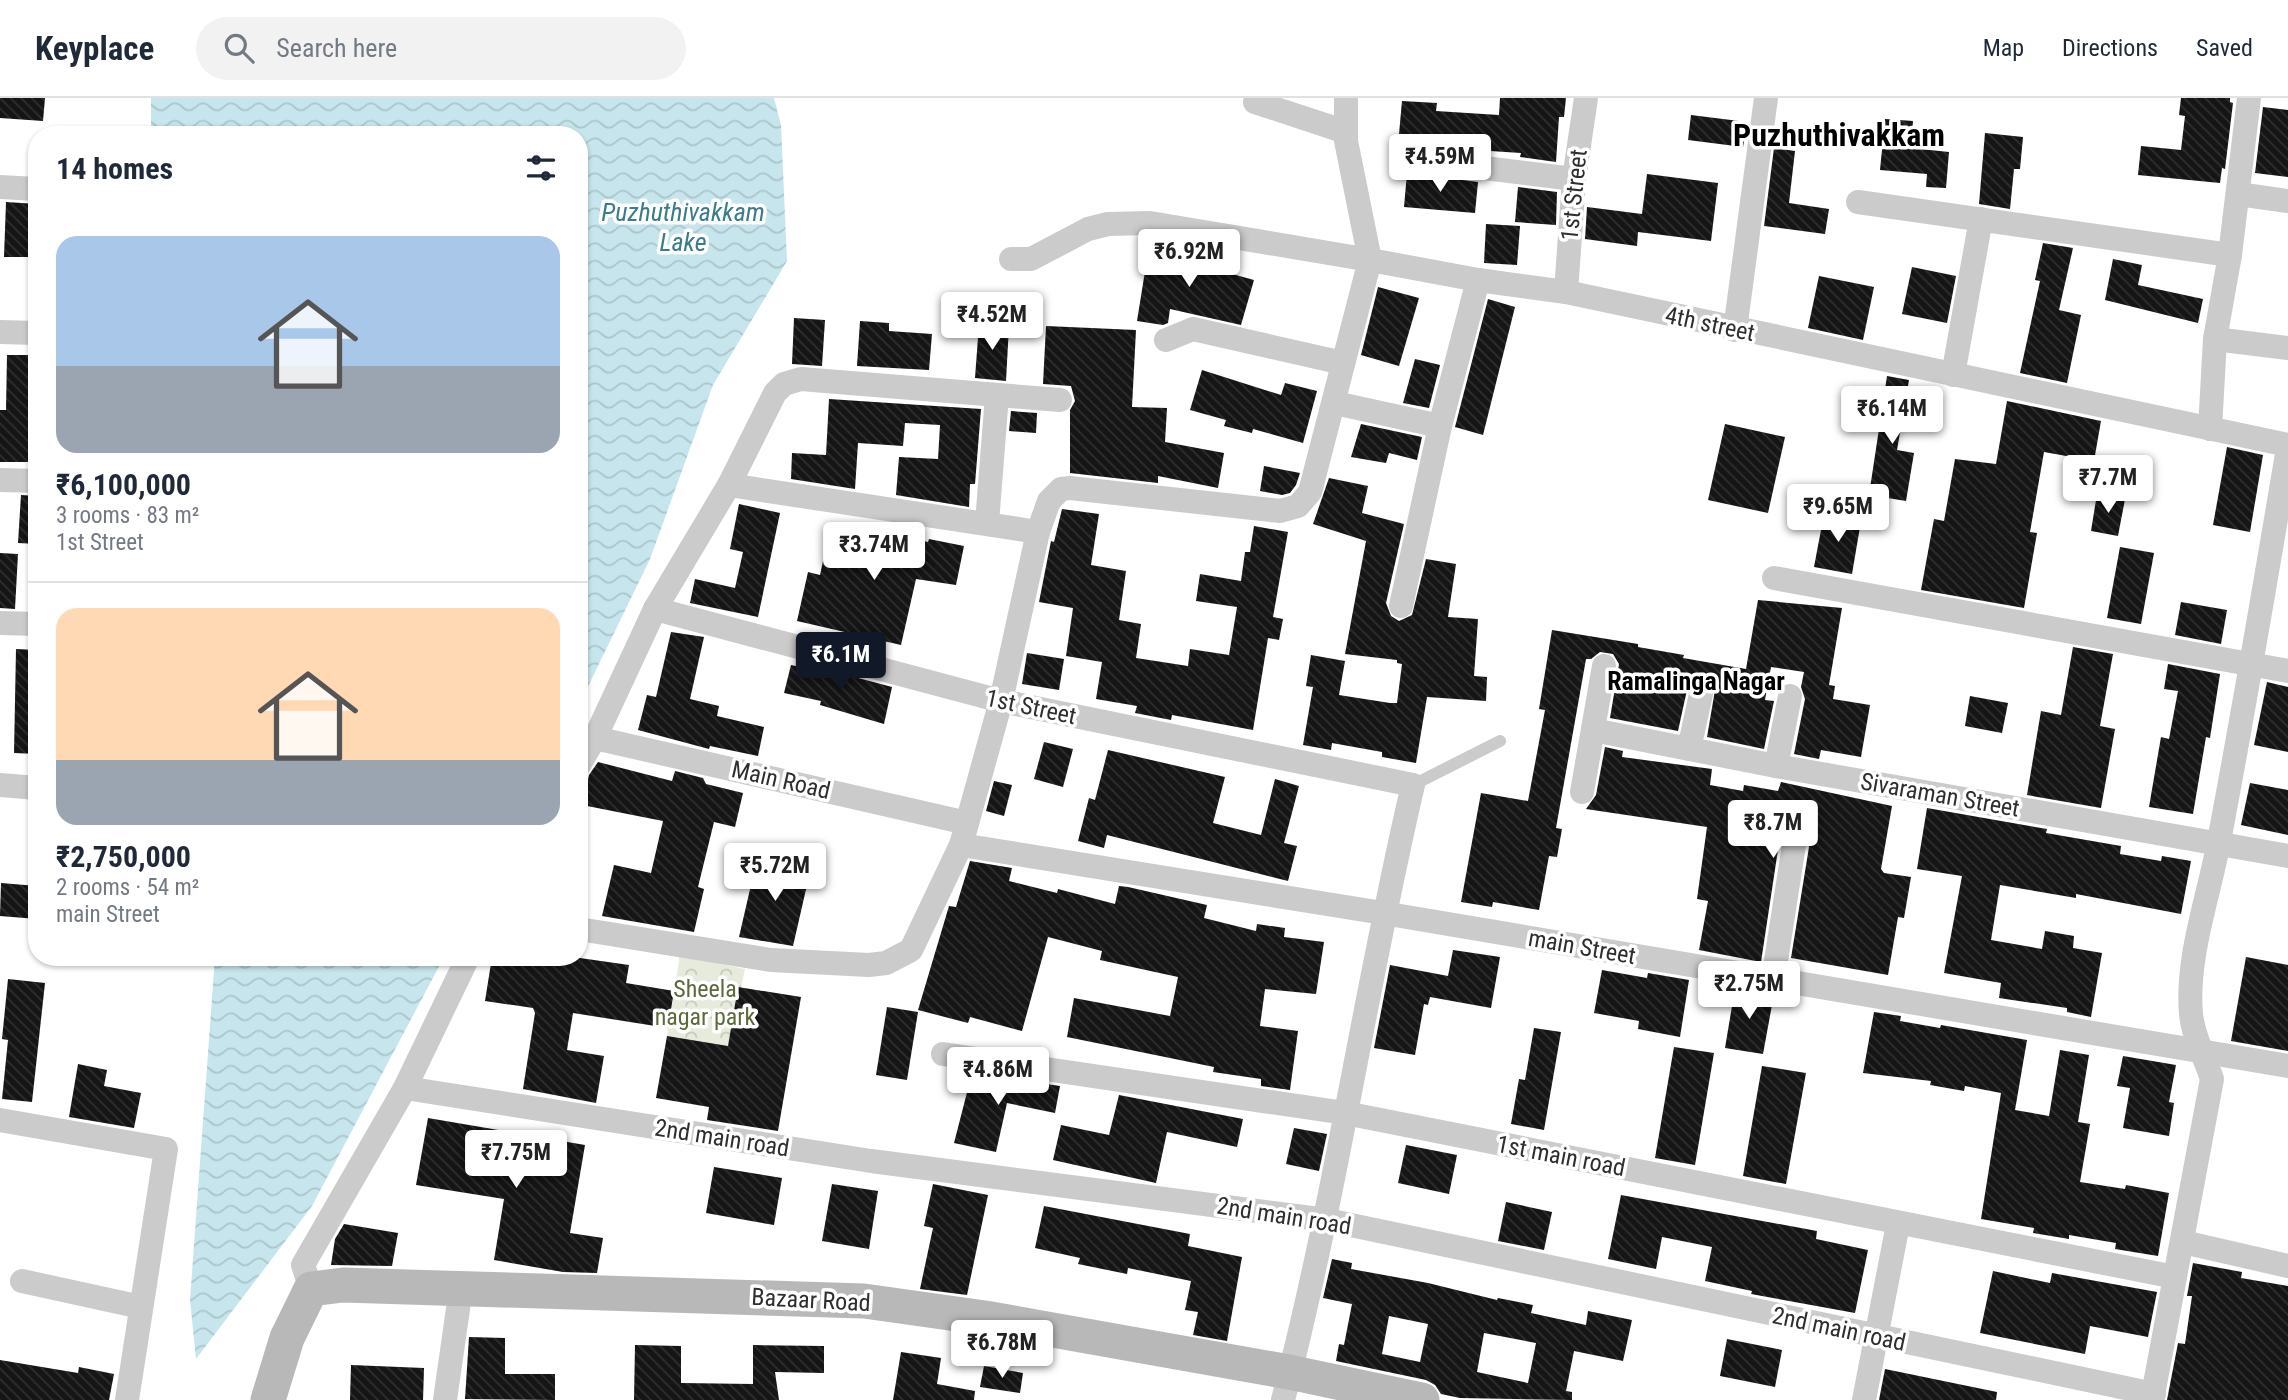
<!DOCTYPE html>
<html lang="en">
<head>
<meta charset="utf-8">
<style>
  :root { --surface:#fff; --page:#f2f2f3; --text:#1f2937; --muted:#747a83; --line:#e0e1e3; --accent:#111827 }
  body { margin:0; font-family:"Roboto Condensed",sans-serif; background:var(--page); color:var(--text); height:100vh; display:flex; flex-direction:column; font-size:26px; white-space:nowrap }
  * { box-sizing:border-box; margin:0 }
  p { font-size:23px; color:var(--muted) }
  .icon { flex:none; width:38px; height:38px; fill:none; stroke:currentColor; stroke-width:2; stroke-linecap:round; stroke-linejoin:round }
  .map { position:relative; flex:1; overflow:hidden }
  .details { position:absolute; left:28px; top:28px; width:560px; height:840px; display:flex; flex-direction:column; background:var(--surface); border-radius:28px; box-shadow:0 2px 5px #0004 }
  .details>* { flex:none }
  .price { position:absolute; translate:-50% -60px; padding:0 16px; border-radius:7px; background:#fff; color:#222; font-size:23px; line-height:46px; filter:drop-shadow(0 2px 4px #0008) }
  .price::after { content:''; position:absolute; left:50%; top:42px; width:21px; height:16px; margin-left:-10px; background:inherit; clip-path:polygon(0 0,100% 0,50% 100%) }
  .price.selected { background:var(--accent); color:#fff }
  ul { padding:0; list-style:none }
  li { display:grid; align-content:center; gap:14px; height:371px; padding:0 28px }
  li+li { border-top:2px solid var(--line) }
  li span { display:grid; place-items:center; height:217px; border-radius:21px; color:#555 }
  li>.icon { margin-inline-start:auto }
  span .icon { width:126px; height:126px; fill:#fffc; stroke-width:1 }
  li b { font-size:30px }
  h2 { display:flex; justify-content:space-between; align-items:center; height:84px; padding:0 28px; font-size:30px }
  header { display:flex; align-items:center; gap:42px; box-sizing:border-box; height:98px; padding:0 35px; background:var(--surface); border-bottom:2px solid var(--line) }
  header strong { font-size:33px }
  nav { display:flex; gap:38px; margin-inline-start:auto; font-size:24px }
  .search { width:490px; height:63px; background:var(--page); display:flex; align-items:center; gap:18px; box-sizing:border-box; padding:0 24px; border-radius:38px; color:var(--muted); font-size:26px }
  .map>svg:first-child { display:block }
</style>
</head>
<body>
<header>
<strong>Keyplace</strong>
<div class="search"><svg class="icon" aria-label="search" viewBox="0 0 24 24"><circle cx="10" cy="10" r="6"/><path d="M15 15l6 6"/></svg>Search here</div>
<nav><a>Map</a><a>Directions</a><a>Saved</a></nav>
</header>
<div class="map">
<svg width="2288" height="1302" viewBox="0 0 2288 1302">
  <defs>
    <pattern id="forest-crowns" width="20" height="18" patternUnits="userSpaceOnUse" patternTransform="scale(1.75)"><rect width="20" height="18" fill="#e7ebdb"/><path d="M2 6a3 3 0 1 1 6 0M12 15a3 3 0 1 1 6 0" fill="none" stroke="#c6cabc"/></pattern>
    <pattern id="water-waves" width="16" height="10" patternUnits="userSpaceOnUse" patternTransform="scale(1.75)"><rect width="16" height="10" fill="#c7e5ec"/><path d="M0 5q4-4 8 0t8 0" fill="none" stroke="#abc5cb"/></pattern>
    <pattern id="building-back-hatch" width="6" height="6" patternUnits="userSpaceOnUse" patternTransform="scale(1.75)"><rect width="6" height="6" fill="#151515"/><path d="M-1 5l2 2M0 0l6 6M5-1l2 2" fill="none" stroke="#2f2f2f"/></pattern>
  </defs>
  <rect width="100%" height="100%" fill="#fff"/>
  <polygon fill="url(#forest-crowns)" points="680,857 745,871 727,953 667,938"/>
  <g fill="url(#water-waves)">
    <polygon points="151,0 774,0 781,27 787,163 713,287 650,461 579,607 579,37 151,37"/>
    <polygon points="215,859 444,859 312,1108 196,1261 190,1202"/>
  </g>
  <g fill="url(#building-back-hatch)" fill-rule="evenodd">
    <polygon points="0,0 45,0 43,23 0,20"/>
    <polygon points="1500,0 1566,0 1564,19 1559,19 1556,64 1520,59 1521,55 1398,47 1402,3 1437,5 1436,13 1499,17"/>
    <polygon points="2181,0 2230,0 2230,4 2233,5 2225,71 2222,70 2220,85 2138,77 2141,48 2181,52 2185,18 2179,17"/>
    <polygon points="2263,9 2288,12 2288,79 2255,75"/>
    <polygon points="1691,17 1747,24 1743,49 1688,42"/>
    <polygon points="1885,21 1913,23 1911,50 1949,54 1946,90 1926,89 1927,76 1880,72"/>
    <polygon points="1985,35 2023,39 2020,71 2014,71 2010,111 1979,106"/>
    <polygon points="1774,50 1795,53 1789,105 1829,111 1825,136 1764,128"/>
    <polygon points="1407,75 1478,84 1475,115 1404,109"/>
    <polygon points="1647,76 1718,85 1711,143 1638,134 1637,148 1585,141 1587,109 1642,116"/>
    <polygon points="1518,89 1557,94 1556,127 1515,124"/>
    <polygon points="6,104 37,106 37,159 4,159"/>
    <polygon points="1486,126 1520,128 1517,167 1484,165"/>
    <polygon points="1150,142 1180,147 1178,161 1254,182 1241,227 1170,211 1168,225 1163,227 1137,223"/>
    <polygon points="2043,145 2073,150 2059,212 2081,217 2067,285 2020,275 2040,183 2035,182"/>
    <polygon points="2113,161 2142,167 2138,187 2203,201 2198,225 2105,202"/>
    <polygon points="1912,169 1956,178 1947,225 1902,216"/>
    <polygon points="1819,178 1874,189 1863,242 1808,230"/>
    <polygon points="1378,189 1419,200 1399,268 1361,257"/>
    <polygon points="1488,201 1515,209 1483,337 1455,329"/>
    <polygon points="794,220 825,222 822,268 792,266"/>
    <polygon points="860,223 889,225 889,233 932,236 929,272 857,268"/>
    <polygon points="979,226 1009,228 1006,283 975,280"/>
    <polygon points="1046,228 1136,232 1132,309 1167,310 1165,344 1224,355 1218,390 1158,378 1158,385 1070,375 1070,312 1075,303 1071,288 1043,286"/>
    <polygon points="7,257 37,257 35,364 0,364 0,312 6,312"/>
    <polygon points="1415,261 1440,267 1429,310 1403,305"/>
    <polygon points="1202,272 1281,297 1285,285 1317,293 1303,345 1253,331 1252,335 1224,328 1226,322 1190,312"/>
    <polygon points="1887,278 1909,282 1897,352 1914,355 1906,403 1869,397"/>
    <polygon points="829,301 981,311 975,386 970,386 969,409 896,397 899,359 938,361 940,327 905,325 903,348 858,345 855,391 791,381 792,355 826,357"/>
    <polygon points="2007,303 2101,323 2094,363 2044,354 2030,434 2037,435 2024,510 1921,492 1934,421 1944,423 1955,361 1996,366"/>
    <polygon points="1011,313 1037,315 1036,335 1009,333"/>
    <polygon points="1361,326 1422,339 1417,362 1389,355 1386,365 1351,359"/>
    <polygon points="1725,326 1785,339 1768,415 1708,402"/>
    <polygon points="2227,349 2263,357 2250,434 2213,427"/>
    <polygon points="1264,368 1300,375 1296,387 1290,395 1282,397 1260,393"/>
    <polygon points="1329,380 1368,388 1362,415 1404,426 1386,505 1391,518 1399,523 1412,517 1426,461 1456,466 1448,519 1478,521 1474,578 1487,579 1486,603 1427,599 1416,665 1382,659 1382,654 1332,645 1331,652 1303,647 1313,589 1306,588 1311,557 1345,563 1339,597 1390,605 1397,605 1402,566 1397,565 1397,562 1345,556 1366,443 1313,426"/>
    <polygon points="2097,396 2125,401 2118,438 2091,433"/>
    <polygon points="21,397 37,398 37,446 18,445"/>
    <polygon points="739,406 780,415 758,519 690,505 695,481 735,490 743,454 730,451"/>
    <polygon points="1062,411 1099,416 1091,467 1126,473 1119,522 1141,526 1136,560 1188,568 1190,551 1229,557 1237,509 1196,503 1200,476 1241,483 1245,454 1250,454 1254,428 1288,434 1273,519 1283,521 1279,542 1268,540 1253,632 1172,617 1171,622 1135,615 1137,608 1096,601 1102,564 1066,558 1073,510 1039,504 1051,443 1054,444"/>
    <polygon points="1824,416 1861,423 1852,476 1814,469"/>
    <polygon points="831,426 903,442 903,438 928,444 929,441 964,448 956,487 916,481 901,547 797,523 808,474 820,477"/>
    <polygon points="2120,449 2154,455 2141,526 2107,520"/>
    <polygon points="0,455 18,456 15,511 0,510"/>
    <polygon points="1758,502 1842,510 1829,587 1835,588 1833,601 1870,607 1861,659 1821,652 1819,661 1794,656 1805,601 1801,589 1804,574 1771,569 1765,602 1774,603 1764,651 1707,639 1715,592 1703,581 1696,582 1687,592 1678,633 1610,620 1619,566 1613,556 1600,554 1591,561 1586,561 1556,730 1562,731 1557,759 1549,758 1539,812 1493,804 1492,809 1461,804 1481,695 1528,703 1545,612 1539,611 1552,532 1638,546 1638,549 1684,557 1683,560 1746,571"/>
    <polygon points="2181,504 2227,512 2221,546 2175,537"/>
    <polygon points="671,534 704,539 690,601 719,608 717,618 764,629 758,658 710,648 709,651 638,632 647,597 656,599"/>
    <polygon points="2073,549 2113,556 2100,628 2115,631 2101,710 2027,697 2041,613 2061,617"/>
    <polygon points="16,551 37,552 37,656 14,655"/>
    <polygon points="1027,555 1064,561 1059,592 1022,586"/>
    <polygon points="2168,566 2220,576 2210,640 2206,639 2193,716 2149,709 2161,639 2169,641 2178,593 2164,591"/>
    <polygon points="791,567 828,575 828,572 892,589 884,626 820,607 821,603 784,595"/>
    <polygon points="2267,584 2288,589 2288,654 2254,647"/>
    <polygon points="1970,598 2008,605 2002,635 1965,628"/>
    <polygon points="1044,644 1073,651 1063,689 1034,681"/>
    <polygon points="1605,649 1623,653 1622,659 1712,671 1710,687 1743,693 1744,687 1778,693 1781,684 1892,708 1881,771 1884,775 1911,779 1904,820 1898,819 1888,877 1791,860 1809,749 1804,736 1796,732 1783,737 1779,745 1761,864 1699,852 1708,803 1697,801 1707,729 1586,711 1596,697"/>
    <polygon points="1108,652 1225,679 1213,725 1261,737 1275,681 1299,688 1284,745 1297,748 1288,783 1107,737 1104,750 1078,743 1089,700 1095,702"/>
    <polygon points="598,664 672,683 675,673 703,680 706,686 743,695 735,729 714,724 698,789 704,791 694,834 602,818 614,767 651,775 663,723 582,707 589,677"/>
    <polygon points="994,683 1012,687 1004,718 986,713"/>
    <polygon points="2250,685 2288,692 2288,737 2241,727"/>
    <polygon points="1927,710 2047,731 2046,735 2121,748 2120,756 2161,763 2162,758 2191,763 2181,816 2076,796 2076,800 2000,787 1991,842 2042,851 2045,833 2074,838 2073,850 2102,855 2091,919 2067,914 2067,910 1999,900 2001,885 1944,875 1962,778 1917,771"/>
    <polygon points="757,761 810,774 793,848 739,839"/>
    <polygon points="970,763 1012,770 1009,783 1057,795 1058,791 1115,806 1119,788 1128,789 1207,807 1204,820 1256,833 1257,826 1285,830 1284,839 1324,844 1316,896 1265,891 1260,928 1298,933 1290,992 1261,988 1261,981 1213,974 1214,969 1067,939 1074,900 1170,918 1178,879 1100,862 1102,853 1048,839 1022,933 970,919 968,925 918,912 949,808 956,809"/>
    <polygon points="1,785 37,788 37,821 0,818"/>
    <polygon points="1453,852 1500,859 1491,910 1430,899 1428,907 1424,906 1415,957 1374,950 1390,867 1448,878"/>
    <polygon points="492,859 573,859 629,867 626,885 674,893 668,930 573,915 567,952 604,958 596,1005 523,991 535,915 533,910 485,903"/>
    <polygon points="2246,859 2288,867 2288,953 2231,943"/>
    <polygon points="1602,872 1647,880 1648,875 1689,882 1680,939 1638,931 1639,923 1594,915"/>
    <polygon points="8,881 45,885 32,1004 2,1001 8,942 2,941"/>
    <polygon points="738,889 801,899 778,1033 707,1022 709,1009 656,1000 667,938 728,948"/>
    <polygon points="1735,890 1774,896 1763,956 1725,950"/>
    <polygon points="887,909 918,914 907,982 876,977"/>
    <polygon points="1874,914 1901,918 1900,923 1940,930 1941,927 2027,942 2015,1012 2049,1018 2060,952 2089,957 2078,1024 2090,1026 2080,1084 2125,1091 2126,1087 2169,1095 2158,1158 2115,1151 2116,1145 2069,1137 2069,1141 2033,1135 2034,1130 1981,1121 2001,995 1965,988 1964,993 1930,987 1931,983 1863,975"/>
    <polygon points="1534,930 1561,934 1544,1032 1511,1026 1519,981 1525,982"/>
    <polygon points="1674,949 1714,955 1695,1067 1655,1060"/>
    <polygon points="2123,958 2176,967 2169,1004 2174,1005 2169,1038 2123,1030 2130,990 2117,988"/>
    <polygon points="78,966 107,972 104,988 141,995 134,1030 69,1019"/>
    <polygon points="1762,968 1806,975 1786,1086 1743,1078"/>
    <polygon points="972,975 1060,988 1055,1015 1007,1005 996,1054 954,1045"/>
    <polygon points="1119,997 1243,1021 1237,1049 1167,1034 1156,1085 1053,1062 1061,1027 1109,1037"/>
    <polygon points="428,1020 585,1047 570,1135 603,1140 597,1175 563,1174 494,1162 504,1101 416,1087"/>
    <polygon points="1294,1030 1327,1036 1319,1073 1286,1066"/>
    <polygon points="1406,1047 1457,1057 1449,1096 1398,1085"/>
    <polygon points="714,1069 782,1080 774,1127 706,1115"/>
    <polygon points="832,1086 878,1093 869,1151 822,1143"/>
    <polygon points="933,1086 988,1097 967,1197 920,1191 933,1130 924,1128"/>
    <polygon points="1621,1097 1817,1133 1816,1141 1868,1152 1855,1215 1751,1196 1752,1193 1705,1183 1712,1149 1662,1139 1656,1171 1608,1161"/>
    <polygon points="1506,1104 1552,1114 1544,1152 1498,1143"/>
    <polygon points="1044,1108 1190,1136 1188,1148 1242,1159 1227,1243 1193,1237 1198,1214 1185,1212 1191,1183 1128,1170 1127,1176 1078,1166 1080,1160 1035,1150"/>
    <polygon points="344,1126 398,1135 392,1168 331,1167 335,1141"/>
    <path d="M1332,1161L1352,1165L1351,1171L1428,1185L1497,1202L1498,1200L1533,1207L1531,1215L1586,1227L1588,1213L1632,1222L1623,1263L1574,1253L1566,1293L1572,1294V1302L1460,1300L1441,1296L1435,1287L1426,1282L1336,1263L1339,1246L1344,1247L1352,1206L1323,1200ZM1389,1218L1428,1226L1420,1264L1382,1256ZM1484,1235L1536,1245L1528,1285L1477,1274Z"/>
    <polygon points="2193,1165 2242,1174 2241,1180 2288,1188 2288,1302 2167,1302 2178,1245 2185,1246 2192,1198 2187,1198"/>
    <polygon points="1993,1173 2050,1185 2052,1175 2157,1194 2148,1239 2090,1228 2085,1256 1980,1235"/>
    <polygon points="469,1239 505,1240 505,1276 555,1276 555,1302 465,1301"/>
    <polygon points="1727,1241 1782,1252 1775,1289 1720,1278"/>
    <polygon points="635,1247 681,1248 681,1285 753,1286 753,1247 824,1248 824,1275 775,1274 779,1302 634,1302"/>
    <polygon points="901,1254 941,1260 937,1286 975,1293 974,1302 893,1302"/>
    <polygon points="0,1262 78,1275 79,1269 114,1276 109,1302 0,1302"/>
    <polygon points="351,1267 424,1270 423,1302 350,1302"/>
    <polygon points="984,1268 1023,1275 1020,1295 980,1289"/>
    <polygon points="1885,1271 1997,1294 1996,1302 1879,1302"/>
  </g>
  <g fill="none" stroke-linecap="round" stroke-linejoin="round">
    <polyline stroke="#cbcbcb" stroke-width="12" points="1413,687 1500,643"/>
    <g stroke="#cbcbcb" stroke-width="24">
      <polyline points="1346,0 1346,43 1370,162 1478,182 1566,194 2288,347"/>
      <polyline points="1255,4 1346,34"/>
      <polyline points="1411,61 1574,81"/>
      <polyline points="0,89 37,91"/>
      <polyline points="2238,96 2288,103"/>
      <polyline points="1858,104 2230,157"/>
      <polyline points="1566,194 1574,81 1586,0"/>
      <polyline points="1735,232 1766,0"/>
      <polyline points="0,234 37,235"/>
      <polyline points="2215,241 2288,250"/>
      <polyline points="1166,242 1193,231 1343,265"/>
      <polyline points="1953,277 1981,121"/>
      <polyline points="1335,305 1440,328"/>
      <polyline points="2210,331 2215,241 2230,157 2249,0"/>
      <polyline points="0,382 37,383"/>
      <polyline points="729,387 1038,434"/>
      <polyline points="987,425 997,297"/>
      <polyline points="1774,480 2288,573"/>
      <polyline points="1401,508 1440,328 1478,182"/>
      <path d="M655,511L1001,603L1413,687C1365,891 1336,1099 1283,1302"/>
      <polyline points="0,525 37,526"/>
      <polyline points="1593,632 1776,668 2288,758"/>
      <polyline points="595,640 967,725"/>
      <polyline points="1689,651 1701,596"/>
      <polyline points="579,667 595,640 655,511 729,387 775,295 784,286 801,281 1060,302"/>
      <polyline points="1776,668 1790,598"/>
      <polyline points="0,687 37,690"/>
      <polyline points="1582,694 1604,568"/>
      <polyline points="961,747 1383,815 2288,968"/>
      <polyline points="579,831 771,862 869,867 886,865 911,852 961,747 1001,603 1038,434 1049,403 1061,391 1070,390 1280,413 1298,408 1310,394 1370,162 1150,125 1108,126 1088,131 1031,161 1011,161"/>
      <polyline points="1773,882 1794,747"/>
      <polyline points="943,956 1345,1015 2175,1179"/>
      <polyline points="405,990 871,1063 1327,1122 2154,1296"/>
      <polyline points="0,1022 166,1051 127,1302"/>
      <polyline points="2183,1144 2288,1168"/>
      <polyline points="22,1183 141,1209"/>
      <polyline points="311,1191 303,1167 405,990 468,859"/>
      <polyline points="445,1302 461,1190"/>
      <polyline points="1864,1302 1898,1126"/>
      <path d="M2152,1302L2212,981C2205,960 2193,938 2191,916C2186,859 2209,798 2219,743C2244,612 2266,481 2288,350"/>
    </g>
    <polyline stroke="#b8b8b8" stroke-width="35" points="268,1302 287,1240 311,1191 343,1187 864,1203 985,1220 1289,1274 1422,1302"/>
  </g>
  <g text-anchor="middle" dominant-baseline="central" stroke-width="7" stroke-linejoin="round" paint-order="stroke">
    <g font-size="24" fill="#2e2e2e" stroke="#fff">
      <text transform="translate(1574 97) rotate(-84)">1st Street</text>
      <text transform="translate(1710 226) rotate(12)">4th street</text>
      <text transform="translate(1031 609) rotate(12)">1st Street</text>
      <text transform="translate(781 682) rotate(13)">Main Road</text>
      <text transform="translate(1940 697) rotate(10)">Sivaraman Street</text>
      <text transform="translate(1582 849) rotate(10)">main Street</text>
      <text transform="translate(722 1040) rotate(9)">2nd main road</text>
      <text transform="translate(1561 1058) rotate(11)">1st main road</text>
      <text transform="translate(1284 1118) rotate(9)">2nd main road</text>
      <text transform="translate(811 1202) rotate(3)">Bazaar Road</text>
      <text transform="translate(1839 1231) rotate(12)">2nd main road</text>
    </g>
    <g font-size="24" fill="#5b6a3b" stroke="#fff">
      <text x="705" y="891">Sheela<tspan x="705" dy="28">nagar park</tspan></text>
    </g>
    <g font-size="26" font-style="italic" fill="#397c8b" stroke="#fff">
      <text x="683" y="114">Puzhuthivakkam<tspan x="683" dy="30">Lake</tspan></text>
    </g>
    <g font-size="26" font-weight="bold" fill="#000" stroke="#fff">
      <text x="1696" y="583">Ramalinga Nagar</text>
    </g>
    <g font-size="32" font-weight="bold" fill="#000" stroke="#fff">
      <text x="1839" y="37">Puzhuthivakkam</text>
    </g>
  </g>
</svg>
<b class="price" style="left:1440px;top:96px">₹4.59M</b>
<b class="price" style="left:1189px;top:191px">₹6.92M</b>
<b class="price" style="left:992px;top:254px">₹4.52M</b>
<b class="price" style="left:1892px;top:348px">₹6.14M</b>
<b class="price" style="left:2108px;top:417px">₹7.7M</b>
<b class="price" style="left:1838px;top:446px">₹9.65M</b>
<b class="price" style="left:874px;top:484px">₹3.74M</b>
<b class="price selected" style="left:841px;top:594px">₹6.1M</b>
<b class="price" style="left:1773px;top:762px">₹8.7M</b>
<b class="price" style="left:775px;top:805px">₹5.72M</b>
<b class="price" style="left:1749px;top:923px">₹2.75M</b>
<b class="price" style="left:998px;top:1009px">₹4.86M</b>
<b class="price" style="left:516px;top:1092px">₹7.75M</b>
<b class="price" style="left:1002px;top:1282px">₹6.78M</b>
<section class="details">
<h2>14 homes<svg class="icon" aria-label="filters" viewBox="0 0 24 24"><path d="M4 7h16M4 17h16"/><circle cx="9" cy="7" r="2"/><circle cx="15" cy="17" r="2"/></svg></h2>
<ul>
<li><span style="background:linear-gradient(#a9c7e8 60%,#9aa5b1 0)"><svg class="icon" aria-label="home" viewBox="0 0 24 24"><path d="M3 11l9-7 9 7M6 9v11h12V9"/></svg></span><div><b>₹6,100,000</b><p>3 rooms · 83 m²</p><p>1st Street</p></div></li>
<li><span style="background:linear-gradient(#ffd9b3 70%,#9aa5b1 0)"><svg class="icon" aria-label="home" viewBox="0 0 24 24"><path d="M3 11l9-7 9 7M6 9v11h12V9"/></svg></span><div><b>₹2,750,000</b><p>2 rooms · 54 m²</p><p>main Street</p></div></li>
</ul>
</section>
</div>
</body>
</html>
